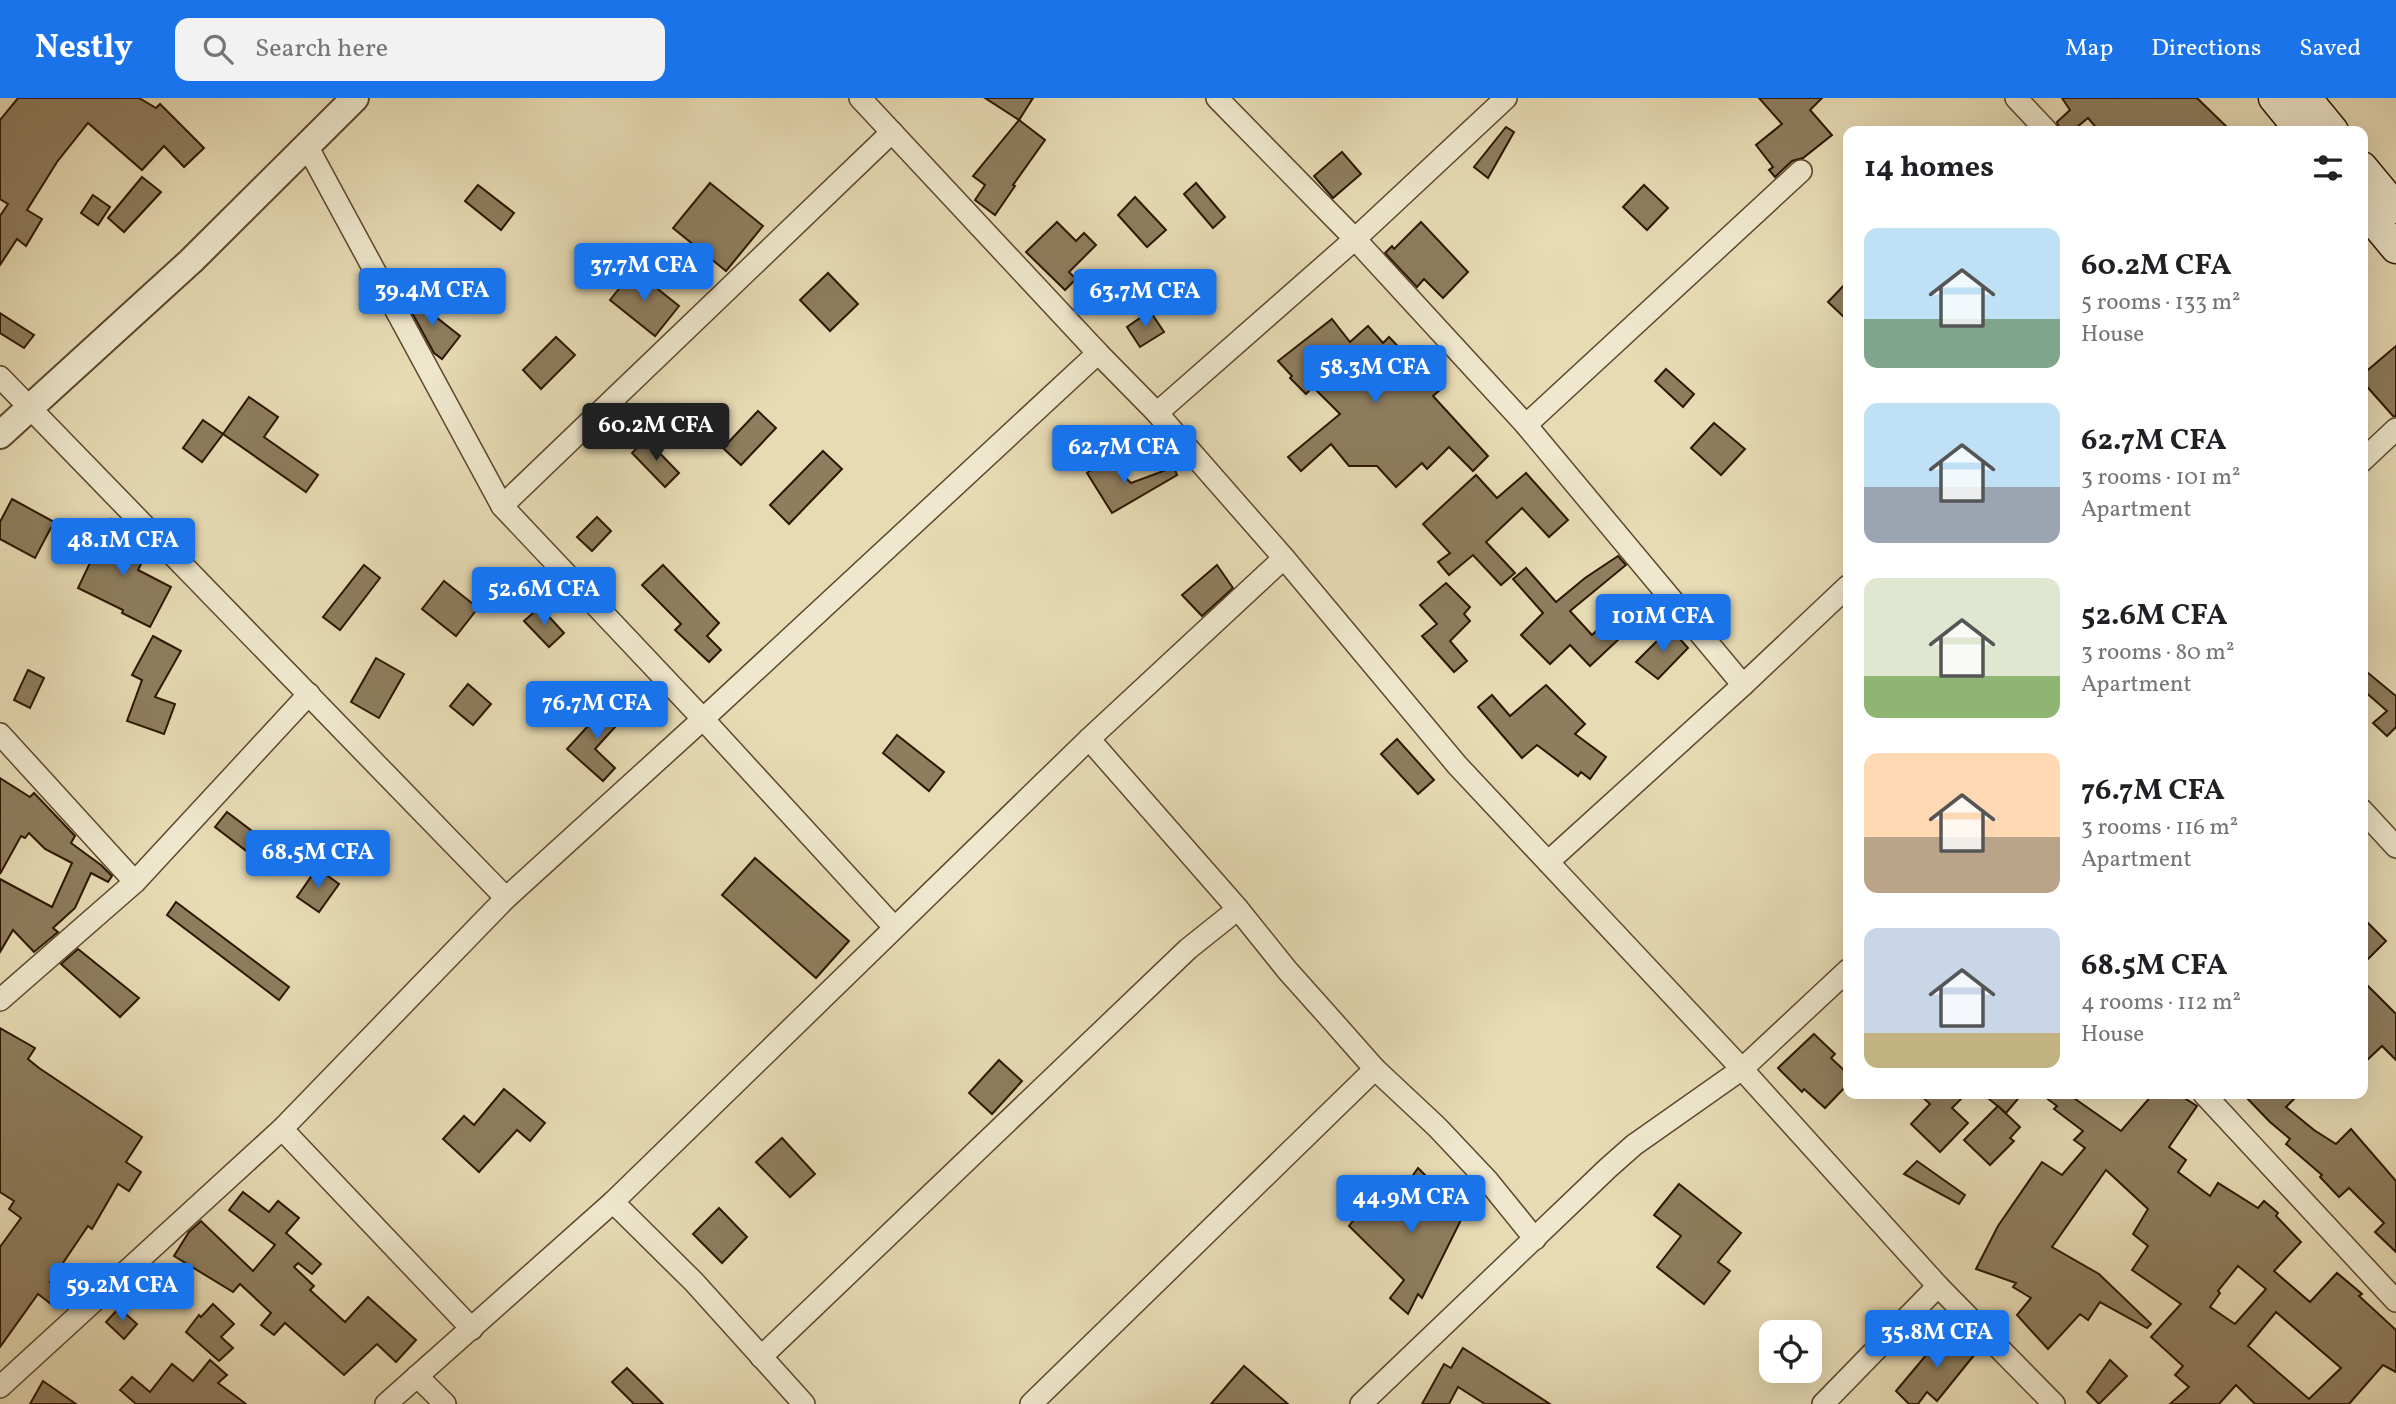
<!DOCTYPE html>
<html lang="en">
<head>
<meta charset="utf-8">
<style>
  :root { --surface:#fff; --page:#f2f2f2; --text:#202124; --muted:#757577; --accent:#1a73e8 }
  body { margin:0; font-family:Vollkorn,serif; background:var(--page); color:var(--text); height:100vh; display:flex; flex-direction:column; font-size:26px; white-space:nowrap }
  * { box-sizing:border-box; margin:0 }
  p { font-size:23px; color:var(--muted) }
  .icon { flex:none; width:38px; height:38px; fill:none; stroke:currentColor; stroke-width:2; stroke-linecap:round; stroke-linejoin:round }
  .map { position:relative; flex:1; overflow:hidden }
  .drawer { position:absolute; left:1843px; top:28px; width:525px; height:973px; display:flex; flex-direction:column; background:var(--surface); border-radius:14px; box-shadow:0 7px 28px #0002 }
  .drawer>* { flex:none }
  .tools { position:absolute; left:1759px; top:1222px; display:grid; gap:14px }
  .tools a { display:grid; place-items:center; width:63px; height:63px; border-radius:14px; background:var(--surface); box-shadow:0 7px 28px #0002; font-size:35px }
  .price { position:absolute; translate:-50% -60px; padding:0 16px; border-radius:7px; background:var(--accent); color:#fff; font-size:23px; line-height:46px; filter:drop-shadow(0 2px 4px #0008) }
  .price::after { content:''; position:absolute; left:50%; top:42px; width:21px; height:16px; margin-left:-10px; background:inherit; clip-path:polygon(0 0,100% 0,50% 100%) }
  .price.current { background:#222; color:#fff }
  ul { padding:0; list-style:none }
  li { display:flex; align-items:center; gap:21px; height:175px; padding:0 21px }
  li span { display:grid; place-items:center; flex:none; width:196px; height:140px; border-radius:14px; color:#555 }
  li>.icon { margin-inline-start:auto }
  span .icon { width:84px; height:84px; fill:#fffc; stroke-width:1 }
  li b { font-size:30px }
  h2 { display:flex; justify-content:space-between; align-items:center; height:84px; padding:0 21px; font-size:30px }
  header { display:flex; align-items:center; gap:42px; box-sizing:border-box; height:98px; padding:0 35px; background:var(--accent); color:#fff }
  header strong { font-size:33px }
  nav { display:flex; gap:38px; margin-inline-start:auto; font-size:24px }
  .search { width:490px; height:63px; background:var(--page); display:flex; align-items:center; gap:18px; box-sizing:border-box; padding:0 24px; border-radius:14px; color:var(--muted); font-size:26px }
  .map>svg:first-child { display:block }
</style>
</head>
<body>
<header>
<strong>Nestly</strong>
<div class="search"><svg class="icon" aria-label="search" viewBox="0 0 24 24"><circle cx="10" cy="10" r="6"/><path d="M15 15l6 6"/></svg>Search here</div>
<nav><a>Map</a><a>Directions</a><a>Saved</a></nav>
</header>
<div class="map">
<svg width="2396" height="1306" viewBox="0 0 2396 1306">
  <rect width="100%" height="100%" fill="#e7dbb4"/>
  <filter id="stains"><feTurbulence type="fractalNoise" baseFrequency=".00286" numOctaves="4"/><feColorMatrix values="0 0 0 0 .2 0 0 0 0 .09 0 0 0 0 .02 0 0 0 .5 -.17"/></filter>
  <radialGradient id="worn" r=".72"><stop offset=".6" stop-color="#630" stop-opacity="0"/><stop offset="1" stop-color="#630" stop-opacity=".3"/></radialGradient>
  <g fill="#8e7d5e" stroke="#2d1701" stroke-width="2" fill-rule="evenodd">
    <polygon points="18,0 139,0 156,10 160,6 204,50 184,69 164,48 142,72 88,25 57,64 27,112 42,121 26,148 17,141 0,167 0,118 8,106 0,101 0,22"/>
    <polygon points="985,0 1033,0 1019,22"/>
    <polygon points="1759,0 1822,0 1810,12 1832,37 1803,60 1792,63 1775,79 1769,72 1773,69 1756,47 1782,26"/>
    <polygon points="2062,0 2197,0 2231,33 2099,33 2088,20 2072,33 2060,33 2057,24 2070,12"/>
    <polygon points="1019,22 1045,42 1013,87 1015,88 995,117 975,102 985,87 973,78"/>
    <polygon points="1506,29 1514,34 1488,80 1474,69"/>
    <polygon points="1342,54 1361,76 1333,100 1314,78"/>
    <polygon points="142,79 161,94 124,134 108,120"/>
    <polygon points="710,85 763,128 726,173 673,130"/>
    <polygon points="1196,85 1225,119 1213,130 1184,96"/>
    <polygon points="478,87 514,115 501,132 465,103"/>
    <polygon points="1644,87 1668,110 1647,132 1623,109"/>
    <polygon points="93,97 110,109 98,127 81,115"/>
    <polygon points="1135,99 1166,132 1147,149 1118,117"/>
    <polygon points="1057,124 1076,143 1084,135 1096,147 1069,174 1076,181 1065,192 1026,154"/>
    <polygon points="1421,124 1468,174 1443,200 1424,181 1417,189 1385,155 1392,148 1394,151"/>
    <polygon points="634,172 679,208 655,238 610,202"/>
    <polygon points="828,175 858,206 830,233 800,202"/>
    <polygon points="1848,183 1848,223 1828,204"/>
    <polygon points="398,189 460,238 442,261 434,255"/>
    <polygon points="1150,213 1164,234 1140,249 1127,229"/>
    <polygon points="0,215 34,237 24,250 0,235"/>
    <polygon points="1332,221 1350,244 1368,228 1383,245 1389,239 1440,292 1433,298 1488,358 1473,373 1449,349 1427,371 1422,365 1396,389 1377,368 1349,368 1331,346 1301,373 1288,359 1340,316 1313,289 1306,296 1290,280 1292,278 1278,263"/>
    <polygon points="556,239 575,257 541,291 523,272"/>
    <polygon points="2396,248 2396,318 2393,318 2362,283 2362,277"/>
    <polygon points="1666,271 1694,296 1683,309 1655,283"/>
    <polygon points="249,299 278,319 264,339 318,377 306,394 223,336"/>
    <polygon points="758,313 776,330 741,367 723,350"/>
    <polygon points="203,322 223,336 202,364 183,350"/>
    <polygon points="1714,325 1745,351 1721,377 1691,350"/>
    <polygon points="646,341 679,375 665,389 632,355"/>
    <polygon points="823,353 842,371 789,426 770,407"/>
    <polygon points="1106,361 1131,385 1174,369 1177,377 1112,415 1087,375"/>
    <polygon points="1526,375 1568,422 1549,439 1522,410 1486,444 1515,475 1501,487 1473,457 1449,477 1438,464 1450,455 1423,426 1476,377 1497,400"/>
    <polygon points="12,401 54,424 35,460 0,441 0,424"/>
    <polygon points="597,419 611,433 592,453 577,439"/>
    <polygon points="111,421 144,460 138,472 171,489 150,529 122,515 123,512 78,490"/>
    <polygon points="1618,458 1626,467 1570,513 1592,537 1605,525 1619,541 1590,568 1570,547 1550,566 1521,537 1543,515 1513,481 1526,470 1556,504 1585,480"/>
    <polygon points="364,467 380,480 340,532 323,519"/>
    <polygon points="663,467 719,525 707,538 721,552 709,564 675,532 681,526 642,487"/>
    <polygon points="1217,467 1233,490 1202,518 1182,497"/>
    <polygon points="444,483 478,510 456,538 422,511"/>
    <polygon points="1446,485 1470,509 1464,516 1470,523 1450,543 1467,563 1454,574 1422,538 1437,526 1420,507"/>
    <polygon points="540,509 564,535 549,549 524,523"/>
    <polygon points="1670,530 1688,550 1658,581 1636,564"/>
    <polygon points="153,538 181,553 155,599 175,606 164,636 127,623 142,582 132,577"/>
    <polygon points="376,560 404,576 379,620 351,604"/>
    <polygon points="2362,570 2396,598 2396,629 2387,638 2373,625 2387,613 2362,591"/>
    <polygon points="28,572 44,580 30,610 14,602"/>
    <polygon points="468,586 491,606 473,627 450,608"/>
    <polygon points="1546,587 1585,626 1575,636 1606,659 1590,681 1581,674 1578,678 1537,647 1522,660 1478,609 1492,597 1510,618"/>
    <polygon points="610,604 625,618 595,651 615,670 603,683 567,651"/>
    <polygon points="897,637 944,674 929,693 883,655"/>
    <polygon points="1397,641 1434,682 1418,696 1381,656"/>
    <polygon points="0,680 30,699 34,695 75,738 71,745 101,767 112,778 108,784 91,775 75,810 53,830 58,834 34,854 13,832 0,854 0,781 52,809 72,765 45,751 29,735 25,740 21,738 0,776"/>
    <polygon points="227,714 265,743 253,758 215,729"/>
    <polygon points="755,760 849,843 816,880 722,797"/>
    <polygon points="317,770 339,786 319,814 297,799"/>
    <polygon points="176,804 289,889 279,902 167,817"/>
    <polygon points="2362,819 2386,843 2362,867"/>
    <polygon points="78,851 139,900 120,919 61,866"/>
    <polygon points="2362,882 2396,916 2396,962 2382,948 2362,967"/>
    <polygon points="0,930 35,950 28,961 39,970 142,1039 126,1064 141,1074 129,1093 118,1086 92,1131 88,1128 50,1184 60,1191 51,1206 38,1196 0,1249 0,1149 21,1120 9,1111 14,1103 0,1094"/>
    <polygon points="1814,936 1835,956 1831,960 1848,976 1848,986 1825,1010 1804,991 1802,994 1778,970"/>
    <polygon points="999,962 1022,983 992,1016 969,995"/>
    <polygon points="504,991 545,1025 530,1043 517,1032 479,1074 443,1041 464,1018 474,1027"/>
    <polygon points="1919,996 1966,996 1952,1010 1968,1025 1940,1054 1911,1026 1930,1006"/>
    <polygon points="1983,996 2022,996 2006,1015"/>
    <path d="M2041,996H2068L2121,1033L2153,996H2178L2197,1008L2169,1049L2186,1062L2178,1074L2210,1098L2218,1085L2258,1110L2264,1103L2278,1115L2276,1118L2301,1144L2274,1173L2310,1204L2337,1175L2362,1196L2359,1198L2396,1232V1274L2383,1267L2349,1306H2255L2236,1287L2219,1306H2170L2189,1289L2175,1277L2183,1268L2151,1239L2181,1206L2132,1172L2148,1148L2133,1136L2148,1111L2106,1072L2052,1149L2099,1176L2151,1226L2147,1230L2100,1204L2088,1222L2080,1216L2048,1251L2017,1217L2031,1200L2013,1189L2016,1185L1976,1171L1998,1128L2042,1064L2062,1077L2085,1050L2074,1042L2083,1033L2054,1011L2057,1008ZM2238,1168L2266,1191L2235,1226L2210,1209L2220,1195L2218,1193ZM2276,1214L2341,1270L2309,1301L2248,1248Z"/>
    <polygon points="2243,996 2299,996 2286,1009 2314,1032 2336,1046 2351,1031 2396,1083 2396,1154 2375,1134 2384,1125 2349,1090 2339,1099 2320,1079 2322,1077 2286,1046 2290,1041 2270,1024"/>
    <polygon points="1998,1008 2020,1029 2010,1040 2014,1043 1990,1067 1964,1042"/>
    <polygon points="782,1040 815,1076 790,1099 756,1064"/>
    <polygon points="1917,1063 1965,1097 1959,1106 1904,1076"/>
    <polygon points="1418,1070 1464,1116 1422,1200 1418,1196 1408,1216 1390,1200 1404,1182 1349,1128 1367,1105 1385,1117"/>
    <polygon points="1679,1086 1741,1135 1718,1164 1730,1173 1704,1206 1657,1169 1681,1138 1654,1117"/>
    <polygon points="243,1094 269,1114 278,1103 299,1120 286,1135 321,1166 312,1176 298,1165 294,1169 314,1188 310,1192 345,1224 368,1199 416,1242 396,1264 377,1246 344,1277 285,1225 274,1237 261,1227 271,1215 240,1186 233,1194 174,1158 189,1134 201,1123 253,1173 275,1147 229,1112"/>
    <polygon points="719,1110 747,1139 722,1165 693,1136"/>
    <polygon points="213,1206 234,1226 221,1239 233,1250 219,1263 186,1234 199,1217 201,1219"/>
    <polygon points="119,1210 137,1226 124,1241 106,1224"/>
    <polygon points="1948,1231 1975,1256 1937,1303 1927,1294 1918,1306 1909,1306 1896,1293"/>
    <polygon points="1463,1250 1550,1306 1485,1306 1458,1289 1449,1306 1422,1306 1444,1266 1451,1270"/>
    <polygon points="210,1262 227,1277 218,1285 246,1306 136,1306 120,1292 132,1279 150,1294 172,1266 193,1283"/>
    <polygon points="2110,1262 2127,1278 2099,1306 2087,1294"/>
    <polygon points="1244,1268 1288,1306 1211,1306"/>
    <polygon points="627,1270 663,1306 634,1306 612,1284"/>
    <polygon points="43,1283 76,1306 30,1306"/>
  </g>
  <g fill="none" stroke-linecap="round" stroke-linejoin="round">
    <defs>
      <g id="minor">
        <polyline points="860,0 1098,255 1157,315 1284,460 1457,667 1742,971 1938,1188 2054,1306"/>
        <polyline points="1217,0 1355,141 1526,327 1743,587"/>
        <polyline points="2016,0 2047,33"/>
        <polyline points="307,48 502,408 703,621 894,829"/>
        <polyline points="0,279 506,800"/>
        <polyline points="1157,315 1355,141 1506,0"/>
        <polyline points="1526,327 1801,73"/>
        <polyline points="2362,363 2396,331"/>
        <polyline points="502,408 892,34"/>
        <polyline points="0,636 135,784"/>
        <polyline points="1089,641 1238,811 1287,872 1329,919 1375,971 1437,1029 1488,1083 1535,1141"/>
        <polyline points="2362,712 2396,749"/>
        <polyline points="1548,764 1743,587 1848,488"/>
        <polyline points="0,902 135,784 309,596"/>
        <polyline points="2204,996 2396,1203"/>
        <polyline points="282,1031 472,1231"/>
        <polyline points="613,1104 694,1184 804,1306"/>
        <polyline points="761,1259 1188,851 1238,811"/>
        <polyline points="417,1278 445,1306"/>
        <polyline points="0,1289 282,1031 506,800 703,621 1098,255"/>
        <polyline points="386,1306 613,1104 1089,641 1284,460"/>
        <polyline points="1031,1306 1375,971"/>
        <polyline points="1361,1306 1608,1070 1634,1047 1742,971 1848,872"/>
        <polyline points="1823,1306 1938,1188"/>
      </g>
      <polyline id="tertiary" points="0,337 191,163 355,0"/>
      <g id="secondary">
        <polyline points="2274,0 2301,33"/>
        <polyline points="2306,0 2333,33"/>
        <polyline points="2362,69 2396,110"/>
        <polyline points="2362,109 2396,150"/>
      </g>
    </defs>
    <use href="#minor" stroke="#5c482e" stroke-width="24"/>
    <use href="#tertiary" stroke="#5c482e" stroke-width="30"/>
    <use href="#secondary" stroke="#2d1701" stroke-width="33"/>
    <use href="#minor" stroke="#efe8ce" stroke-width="21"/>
    <use href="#tertiary" stroke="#efe8ce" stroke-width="26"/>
    <use href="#secondary" stroke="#efe8ce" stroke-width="30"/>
  </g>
  <rect width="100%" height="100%" filter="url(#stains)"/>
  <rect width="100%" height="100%" fill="url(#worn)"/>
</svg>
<div class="tools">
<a><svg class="icon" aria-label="locate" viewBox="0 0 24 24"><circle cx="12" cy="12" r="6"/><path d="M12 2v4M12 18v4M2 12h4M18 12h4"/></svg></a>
</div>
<b class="price" style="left:644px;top:205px">37.7M CFA</b>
<b class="price" style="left:432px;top:230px">39.4M CFA</b>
<b class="price" style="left:1145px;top:231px">63.7M CFA</b>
<b class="price" style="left:1375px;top:307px">58.3M CFA</b>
<b class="price current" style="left:656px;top:365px">60.2M CFA</b>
<b class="price" style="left:1124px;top:387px">62.7M CFA</b>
<b class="price" style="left:123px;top:480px">48.1M CFA</b>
<b class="price" style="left:544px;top:529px">52.6M CFA</b>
<b class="price" style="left:1663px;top:556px">101M CFA</b>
<b class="price" style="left:597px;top:643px">76.7M CFA</b>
<b class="price" style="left:318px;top:792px">68.5M CFA</b>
<b class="price" style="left:1411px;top:1137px">44.9M CFA</b>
<b class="price" style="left:122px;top:1225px">59.2M CFA</b>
<b class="price" style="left:1937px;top:1272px">35.8M CFA</b>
<section class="drawer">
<h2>14 homes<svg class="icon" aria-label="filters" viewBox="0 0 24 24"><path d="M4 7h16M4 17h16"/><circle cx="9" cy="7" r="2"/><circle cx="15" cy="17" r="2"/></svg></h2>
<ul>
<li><span style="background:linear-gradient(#bfe0f5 65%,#7fa58c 0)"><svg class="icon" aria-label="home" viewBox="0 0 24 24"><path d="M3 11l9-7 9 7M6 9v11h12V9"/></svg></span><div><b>60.2M CFA</b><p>5 rooms · 133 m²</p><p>House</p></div></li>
<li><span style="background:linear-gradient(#bfe0f5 60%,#9aa5b1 0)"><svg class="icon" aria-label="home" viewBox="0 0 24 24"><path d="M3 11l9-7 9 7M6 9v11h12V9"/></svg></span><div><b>62.7M CFA</b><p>3 rooms · 101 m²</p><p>Apartment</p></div></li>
<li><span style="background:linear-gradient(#dfe7d0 70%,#8fb573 0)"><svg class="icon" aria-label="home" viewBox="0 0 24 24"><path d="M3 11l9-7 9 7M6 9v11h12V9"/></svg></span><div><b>52.6M CFA</b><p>3 rooms · 80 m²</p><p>Apartment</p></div></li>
<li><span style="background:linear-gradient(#ffd9b3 60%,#b9a48a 0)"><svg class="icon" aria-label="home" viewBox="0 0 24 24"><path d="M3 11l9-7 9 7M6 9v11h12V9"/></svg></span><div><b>76.7M CFA</b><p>3 rooms · 116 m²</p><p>Apartment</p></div></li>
<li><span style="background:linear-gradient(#c9d6e8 75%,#c2b280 0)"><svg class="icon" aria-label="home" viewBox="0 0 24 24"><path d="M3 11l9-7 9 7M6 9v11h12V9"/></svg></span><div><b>68.5M CFA</b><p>4 rooms · 112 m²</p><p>House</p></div></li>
</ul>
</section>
</div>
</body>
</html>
